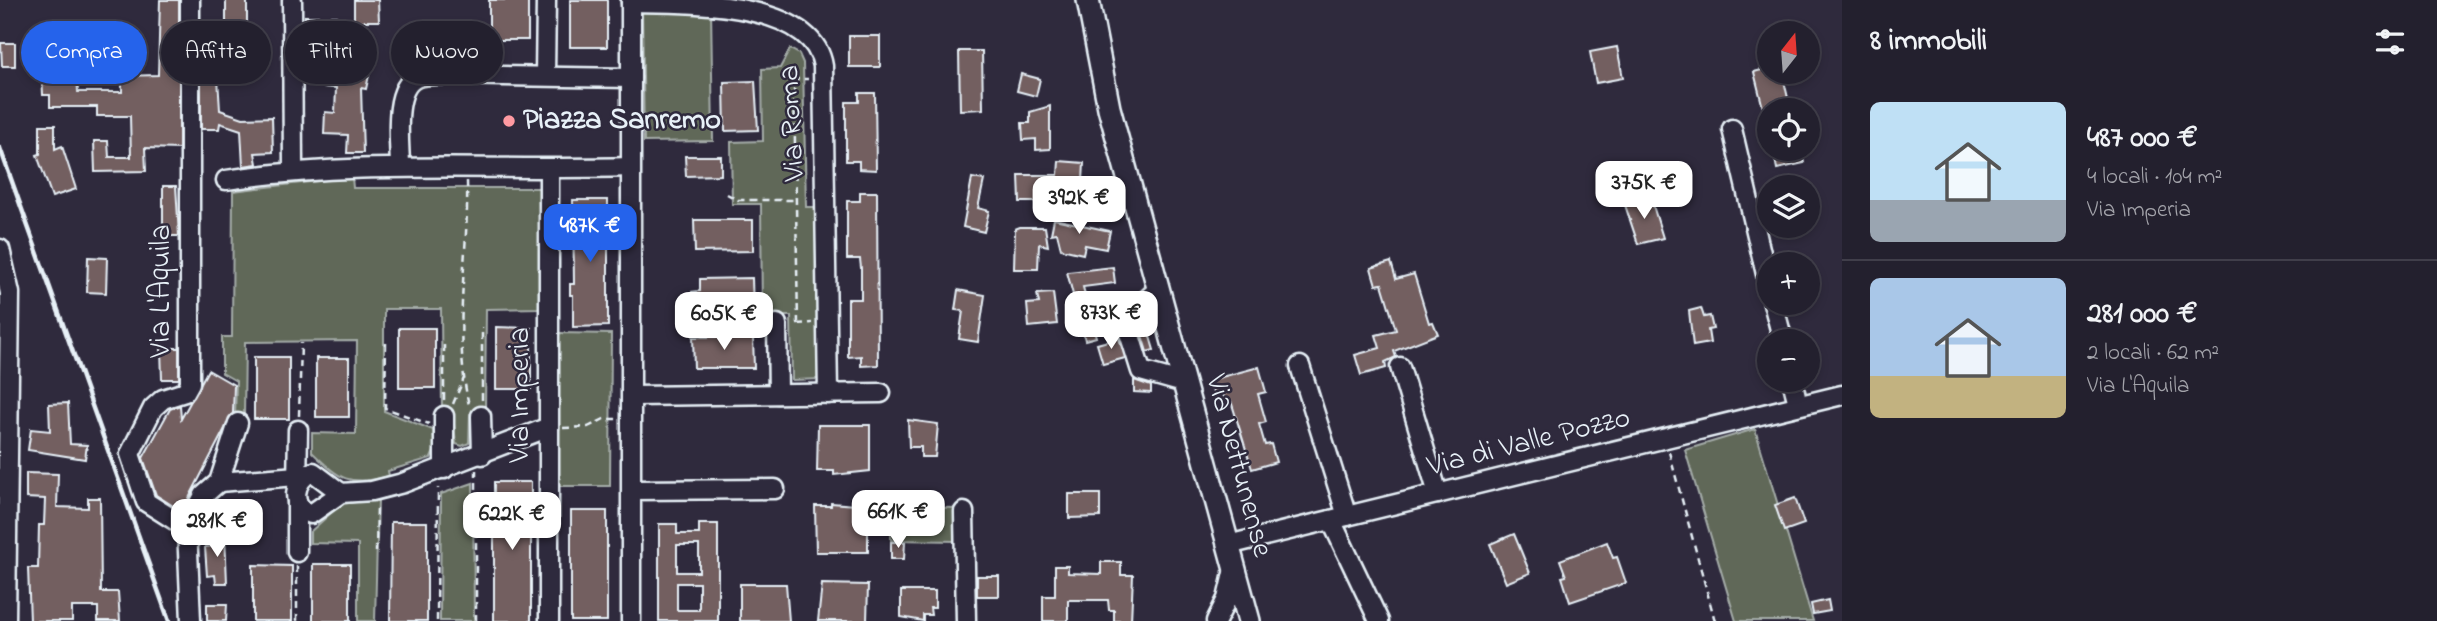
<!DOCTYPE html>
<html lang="it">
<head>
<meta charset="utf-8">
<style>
  :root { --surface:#23202e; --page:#2f2d3a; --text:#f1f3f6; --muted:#a3a3aa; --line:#403e4a; --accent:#2563eb }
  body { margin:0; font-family:"Indie Flower",sans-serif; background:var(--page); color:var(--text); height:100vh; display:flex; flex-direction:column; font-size:26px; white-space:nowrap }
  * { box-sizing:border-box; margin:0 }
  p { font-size:23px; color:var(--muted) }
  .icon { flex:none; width:38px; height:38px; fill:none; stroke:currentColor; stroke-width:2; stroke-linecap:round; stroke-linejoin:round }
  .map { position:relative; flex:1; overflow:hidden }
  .details { display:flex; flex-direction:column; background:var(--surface); width:595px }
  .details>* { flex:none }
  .top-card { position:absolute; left:21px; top:21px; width:665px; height:63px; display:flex; gap:14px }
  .needle { width:46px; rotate:17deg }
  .buttons { position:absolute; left:1757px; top:21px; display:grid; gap:14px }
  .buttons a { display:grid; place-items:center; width:63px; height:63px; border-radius:50%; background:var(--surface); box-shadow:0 4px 10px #0003,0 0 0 2px var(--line); font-size:35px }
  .price { position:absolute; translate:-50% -60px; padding:0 16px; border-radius:14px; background:#fff; color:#222; font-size:23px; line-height:46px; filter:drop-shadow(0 2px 4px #0008) }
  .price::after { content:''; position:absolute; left:50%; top:42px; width:21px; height:16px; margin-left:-10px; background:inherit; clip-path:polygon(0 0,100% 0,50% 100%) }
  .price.selected { background:var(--accent); color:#fff }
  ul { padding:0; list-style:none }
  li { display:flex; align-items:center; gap:21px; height:175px; padding:0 28px }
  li+li { border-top:2px solid var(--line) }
  li span { display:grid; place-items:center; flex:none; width:196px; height:140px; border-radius:10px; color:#555 }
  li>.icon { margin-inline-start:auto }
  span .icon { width:84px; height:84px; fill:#fffc; stroke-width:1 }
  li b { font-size:30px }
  h2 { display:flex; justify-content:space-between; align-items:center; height:84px; padding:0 28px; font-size:30px }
  .tag { padding:0 24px; border-radius:32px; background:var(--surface); box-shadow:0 4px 10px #0003,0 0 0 2px var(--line); font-size:24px; line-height:63px }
  .tag.selected { background:var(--accent); color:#fff }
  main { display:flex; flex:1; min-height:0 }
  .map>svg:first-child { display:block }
</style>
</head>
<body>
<main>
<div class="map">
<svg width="1842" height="621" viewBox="0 0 1842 621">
  <rect width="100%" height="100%" fill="#2f2a3d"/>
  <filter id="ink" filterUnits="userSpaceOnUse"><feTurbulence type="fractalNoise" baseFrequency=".0143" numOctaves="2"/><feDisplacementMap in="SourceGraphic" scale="14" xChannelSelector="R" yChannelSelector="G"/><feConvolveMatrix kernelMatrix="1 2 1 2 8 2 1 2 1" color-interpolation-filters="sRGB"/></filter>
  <g filter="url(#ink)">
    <g fill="#616759" stroke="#a4aca8" stroke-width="2">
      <polygon points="711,7 713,141 644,142 642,8"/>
      <polygon points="790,49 799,54 803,63 806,207 819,207 822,379 792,380 791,316 762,316 761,204 732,204 731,142 763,141 762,69 780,68"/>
      <path d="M352,177L353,188H539V308L486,309L485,414H470L469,443L462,446L456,444L453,414H442L441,309H384V411L433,430L435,449L431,458L388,471L389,476C348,487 340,479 312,452V433L356,434L357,341L245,342L244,418L235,417L236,381L222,373V337H232L233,191Z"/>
      <polygon points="559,333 611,334 610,486 558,486"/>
      <polygon points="1755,429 1813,621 1736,621 1685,450"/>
      <polygon points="473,483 474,621 440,621 441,494"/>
      <polygon points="378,499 375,621 358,621 358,544 310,543 310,532 341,504"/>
      <polygon points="891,507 959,508 959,541 891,540"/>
    </g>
    <g fill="#735e60" stroke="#e8f1f8" stroke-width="2" fill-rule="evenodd">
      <polygon points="160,0 179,0 179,149 145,148 146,171 95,172 94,141 108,141 109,157 131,157 130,116 97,116 97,107 50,107 50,95 43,95 42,72 65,72 65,76 77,76 78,92 122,92 122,76 158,75"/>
      <rect x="226" y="0" width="21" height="29"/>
      <polygon points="354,0 378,0 379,21 354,21"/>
      <rect x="489" y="0" width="39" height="40"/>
      <rect x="570" y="0" width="37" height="47"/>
      <polygon points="305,16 336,16 336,65 371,66 366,89 361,88 363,153 347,153 348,135 324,134 325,112 335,113 336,88 323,87 324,77 320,77 321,50 308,50"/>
      <rect x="849" y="36" width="31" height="31"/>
      <polygon points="1,43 15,43 15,66 2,66"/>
      <polygon points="1617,47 1623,78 1596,83 1590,52"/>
      <polygon points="959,51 982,51 983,109 960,110"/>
      <polygon points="201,62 217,62 220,110 243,118 272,117 273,152 255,153 257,164 243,166 241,130 220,123 219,129 201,129"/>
      <polygon points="1769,68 1769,72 1782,72 1790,107 1764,112 1754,72"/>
      <polygon points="1021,74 1040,79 1036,96 1017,91"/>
      <polygon points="755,81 758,130 725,131 724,82"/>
      <polygon points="859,93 875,93 876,170 859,169 859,161 846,161 846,102 859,102"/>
      <polygon points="1050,106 1050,149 1036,150 1036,139 1023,140 1022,123 1030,123 1030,112"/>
      <polygon points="40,125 55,125 55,149 62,146 76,189 52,197 37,155 40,154"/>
      <polygon points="1773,149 1801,149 1804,163 1777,169"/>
      <polygon points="685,156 721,156 721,175 686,176"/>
      <polygon points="1059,161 1084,163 1082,199 1047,197 1047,202 1020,202 1019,175 1058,175"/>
      <polygon points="972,178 984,180 978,208 989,211 984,232 963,227"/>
      <polygon points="163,186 176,186 179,236 163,236"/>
      <polygon points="860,192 877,192 878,365 861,366 861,356 848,357 848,299 861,299 861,268 860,259 847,259 847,201 860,201"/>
      <polygon points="1651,199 1663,238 1638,244 1625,205"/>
      <polygon points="573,200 608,200 608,326 573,327 573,295 570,295 570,284 574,284"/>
      <polygon points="1054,219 1110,231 1106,249 1085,245 1083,254 1061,249 1057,233 1051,234"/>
      <polygon points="694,220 753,220 753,251 695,252"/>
      <polygon points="1020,227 1045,227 1048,246 1039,244 1038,269 1014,269 1015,229"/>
      <polygon points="88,257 107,258 106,293 87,292"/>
      <polygon points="1391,262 1396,279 1414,274 1429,323 1433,322 1438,334 1394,351 1396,357 1385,362 1386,368 1361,375 1355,355 1380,348 1376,335 1396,330 1382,284 1376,285 1371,268"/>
      <polygon points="1113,267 1115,283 1083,287 1096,337 1085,340 1067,272"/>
      <polygon points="752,278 753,311 693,312 692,292 700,291 700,279"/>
      <polygon points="958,290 985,295 978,342 959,339 963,311 955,310"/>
      <polygon points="1053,293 1057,324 1029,327 1027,304 1039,303 1037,294"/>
      <polygon points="1701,308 1704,317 1710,316 1713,329 1708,330 1710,343 1693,346 1689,311"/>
      <polygon points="496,327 531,328 531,389 496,389"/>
      <rect x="399" y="328" width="36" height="60"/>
      <polygon points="1148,330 1154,350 1147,352 1141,332"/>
      <polygon points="693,337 753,337 754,368 694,368"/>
      <polygon points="1119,338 1125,358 1103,364 1097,344"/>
      <polygon points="161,348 179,348 179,379 162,379"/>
      <rect x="254" y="357" width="35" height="62"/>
      <rect x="316" y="358" width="33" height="59"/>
      <polygon points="1259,367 1266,392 1258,394 1266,422 1259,424 1265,445 1271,444 1276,462 1252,469 1231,401 1225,402 1223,393 1214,396 1210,380"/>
      <polygon points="208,370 234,385 233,413 186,504 178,509 156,495 143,458 170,409 180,405 181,419"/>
      <polygon points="1134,380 1151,386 1151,393 1134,392"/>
      <polygon points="68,403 70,444 87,445 85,459 28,450 31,429 50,431 49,404"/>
      <polygon points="908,420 938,424 935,457 921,457 921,447 909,447"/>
      <polygon points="818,425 870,425 870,471 834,475 834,471 817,471"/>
      <polygon points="26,473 58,474 57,507 88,508 88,498 100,498 101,592 118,592 120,621 98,621 98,607 72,607 72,621 30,621 28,568 38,568 39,525 44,525 45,499 26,498"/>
      <rect x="494" y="482" width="37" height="139"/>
      <polygon points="1069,494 1100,494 1100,517 1069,518"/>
      <polygon points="1795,498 1804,524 1784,531 1775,505"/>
      <polygon points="831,503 868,506 868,552 816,552 815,506 831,506"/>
      <rect x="571" y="511" width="36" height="110"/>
      <polygon points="391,522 427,522 427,621 390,621"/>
      <path d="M659,524H677V534H699V524H718V621H659ZM677,545H699V572H677ZM677,583H699V610H677Z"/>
      <polygon points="225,534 227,583 216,583 215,575 207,576 205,547 214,546 213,535"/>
      <polygon points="1514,534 1530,573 1506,583 1490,544"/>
      <polygon points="891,542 905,542 904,559 891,559"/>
      <polygon points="1607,542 1613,558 1617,557 1626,583 1570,602 1562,577 1566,576 1560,560"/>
      <polygon points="1101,562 1121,562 1121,575 1133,575 1131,621 1114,621 1114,610 1109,610 1108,600 1068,600 1068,621 1043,621 1043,596 1055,596 1055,566 1068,566 1068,573 1101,574"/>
      <rect x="313" y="564" width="37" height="57"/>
      <polygon points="253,565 292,566 292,621 253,621"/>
      <rect x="977" y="576" width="22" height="20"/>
      <polygon points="740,584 786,584 789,621 740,621"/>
      <polygon points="822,584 868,585 867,621 818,621"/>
      <polygon points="901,591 935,591 935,608 930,608 931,615 923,615 923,621 901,617"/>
      <polygon points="1828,600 1830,611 1813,614 1811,604"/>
      <polygon points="207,604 227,604 226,621 207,621"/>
    </g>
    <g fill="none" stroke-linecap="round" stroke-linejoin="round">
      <defs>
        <g id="minor">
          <polyline points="190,0 190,383 185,392 163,399 153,408 130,454 146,502 187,528 191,621"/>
          <polyline points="292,0 293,170"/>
          <path d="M631,2C684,3 813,0 823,66L828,394"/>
          <polyline points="545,76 546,0"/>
          <polyline points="1732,129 1769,287"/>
          <path d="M400,167C400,144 392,89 416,78C424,74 434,75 443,75L631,78"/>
          <path d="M226,180C360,160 495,171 630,167"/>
          <polyline points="0,249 10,293 6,621"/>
          <polyline points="1158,289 1125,320 1141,371 1184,383"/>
          <polyline points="1773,303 1783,341"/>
          <polyline points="777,324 778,394"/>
          <polyline points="1300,366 1347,516"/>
          <polyline points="1400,367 1438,494"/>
          <polyline points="1792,380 1798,404"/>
          <polyline points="633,396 881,393"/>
          <polyline points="444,416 444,469"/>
          <polyline points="481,416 482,455"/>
          <polyline points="219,482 297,476"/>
          <polyline points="297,484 298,430"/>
          <polyline points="632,490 775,489"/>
          <path d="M341,493L313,472C293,479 289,507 311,514L341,493L372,491L403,483L549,427"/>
          <polyline points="297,503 297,552"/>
          <polyline points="964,512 966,621"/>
          <polyline points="1331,520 1379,621"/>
          <polyline points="187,528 204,495 219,482 238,423"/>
          <polyline points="1228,545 1842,395"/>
          <polyline points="549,621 549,169"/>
          <polyline points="631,621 631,0"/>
          <polyline points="1216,621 1227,599 1234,569"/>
        </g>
        <polyline id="major" points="1088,0 1109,108 1249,621"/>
      </defs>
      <use href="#minor" stroke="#e8f1f8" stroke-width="23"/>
      <use href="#major" stroke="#e8f1f8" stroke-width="26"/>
      <g stroke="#e8f1f8" stroke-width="2.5" stroke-dasharray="7 5" stroke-linecap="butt">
        <path d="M467,181C469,255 452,333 469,405"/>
        <polyline points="727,194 738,200 796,200"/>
        <polyline points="797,324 812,323"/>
        <polyline points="798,324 794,86 798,79 808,79"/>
        <polyline points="386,343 385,408 429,424"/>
        <polyline points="444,400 444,340"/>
        <polyline points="482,400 482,327"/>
        <polyline points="453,404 464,378"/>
        <polyline points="299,416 301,343"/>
        <polyline points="563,428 588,427 604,419 617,419"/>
        <polyline points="1669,452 1715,621"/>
        <polyline points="376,552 377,506"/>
        <polyline points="297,621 297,565"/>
        <polyline points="437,621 438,488"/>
        <polyline points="476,621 476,470"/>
      </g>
      <use href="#minor" stroke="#2f2a3d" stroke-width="18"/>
      <use href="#major" stroke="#2f2a3d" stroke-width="21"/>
      <polyline stroke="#e8f1f8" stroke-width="4.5" points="0,148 169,621"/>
    </g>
  </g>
  <circle fill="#ff9aa2" stroke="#2f2a3d" stroke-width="2.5" cx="509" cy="121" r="7"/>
  <g text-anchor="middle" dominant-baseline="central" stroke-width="5" stroke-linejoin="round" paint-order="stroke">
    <g font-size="30" font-weight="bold" fill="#e8f1f8" stroke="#2f2a3d" text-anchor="start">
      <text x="523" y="121">Piazza Sanremo</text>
    </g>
    <g font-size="30" fill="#e8f1f8" stroke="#2f2a3d">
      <text transform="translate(793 123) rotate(-93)">Via Roma</text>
      <text transform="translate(162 291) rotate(-90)">Via L'Aquila</text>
      <text transform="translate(521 395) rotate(-90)">Via Imperia</text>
      <text transform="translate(1529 443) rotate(-14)">Via di Valle Pozzo</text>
      <text transform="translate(1238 466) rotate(75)">Via Nettunense</text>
    </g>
  </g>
</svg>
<div class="buttons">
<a><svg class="needle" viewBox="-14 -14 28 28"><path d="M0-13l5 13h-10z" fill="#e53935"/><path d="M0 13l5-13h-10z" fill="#a3a3aa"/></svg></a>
<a><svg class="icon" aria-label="locate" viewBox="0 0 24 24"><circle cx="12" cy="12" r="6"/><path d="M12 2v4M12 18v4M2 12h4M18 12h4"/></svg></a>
<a><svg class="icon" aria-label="layers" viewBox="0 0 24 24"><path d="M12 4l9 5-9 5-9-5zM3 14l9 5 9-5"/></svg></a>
<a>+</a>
<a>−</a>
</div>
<b class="price" style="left:1644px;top:221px">375K €</b>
<b class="price" style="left:1079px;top:236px">392K €</b>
<b class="price selected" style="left:590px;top:264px">487K €</b>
<b class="price" style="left:1111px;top:351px">873K €</b>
<b class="price" style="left:724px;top:352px">605K €</b>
<b class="price" style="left:898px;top:550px">661K €</b>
<b class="price" style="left:512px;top:552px">622K €</b>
<b class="price" style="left:217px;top:559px">281K €</b>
<div class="top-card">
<a class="tag selected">Compra</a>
<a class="tag">Affitta</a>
<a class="tag">Filtri</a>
<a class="tag">Nuovo</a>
</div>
</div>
<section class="details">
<h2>8 immobili<svg class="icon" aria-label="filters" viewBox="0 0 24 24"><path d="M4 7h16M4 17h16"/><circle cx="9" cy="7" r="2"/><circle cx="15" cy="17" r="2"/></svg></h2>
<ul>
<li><span style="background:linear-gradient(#bfe0f5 70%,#9aa5b1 0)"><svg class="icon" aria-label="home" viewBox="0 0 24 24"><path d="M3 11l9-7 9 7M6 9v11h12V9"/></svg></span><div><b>487 000 €</b><p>4 locali · 104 m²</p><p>Via Imperia</p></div></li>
<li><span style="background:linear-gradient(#a9c7e8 70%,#c2b280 0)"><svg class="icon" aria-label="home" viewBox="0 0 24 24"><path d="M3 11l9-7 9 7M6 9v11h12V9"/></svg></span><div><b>281 000 €</b><p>2 locali · 62 m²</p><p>Via L'Aquila</p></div></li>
</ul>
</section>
</main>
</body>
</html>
